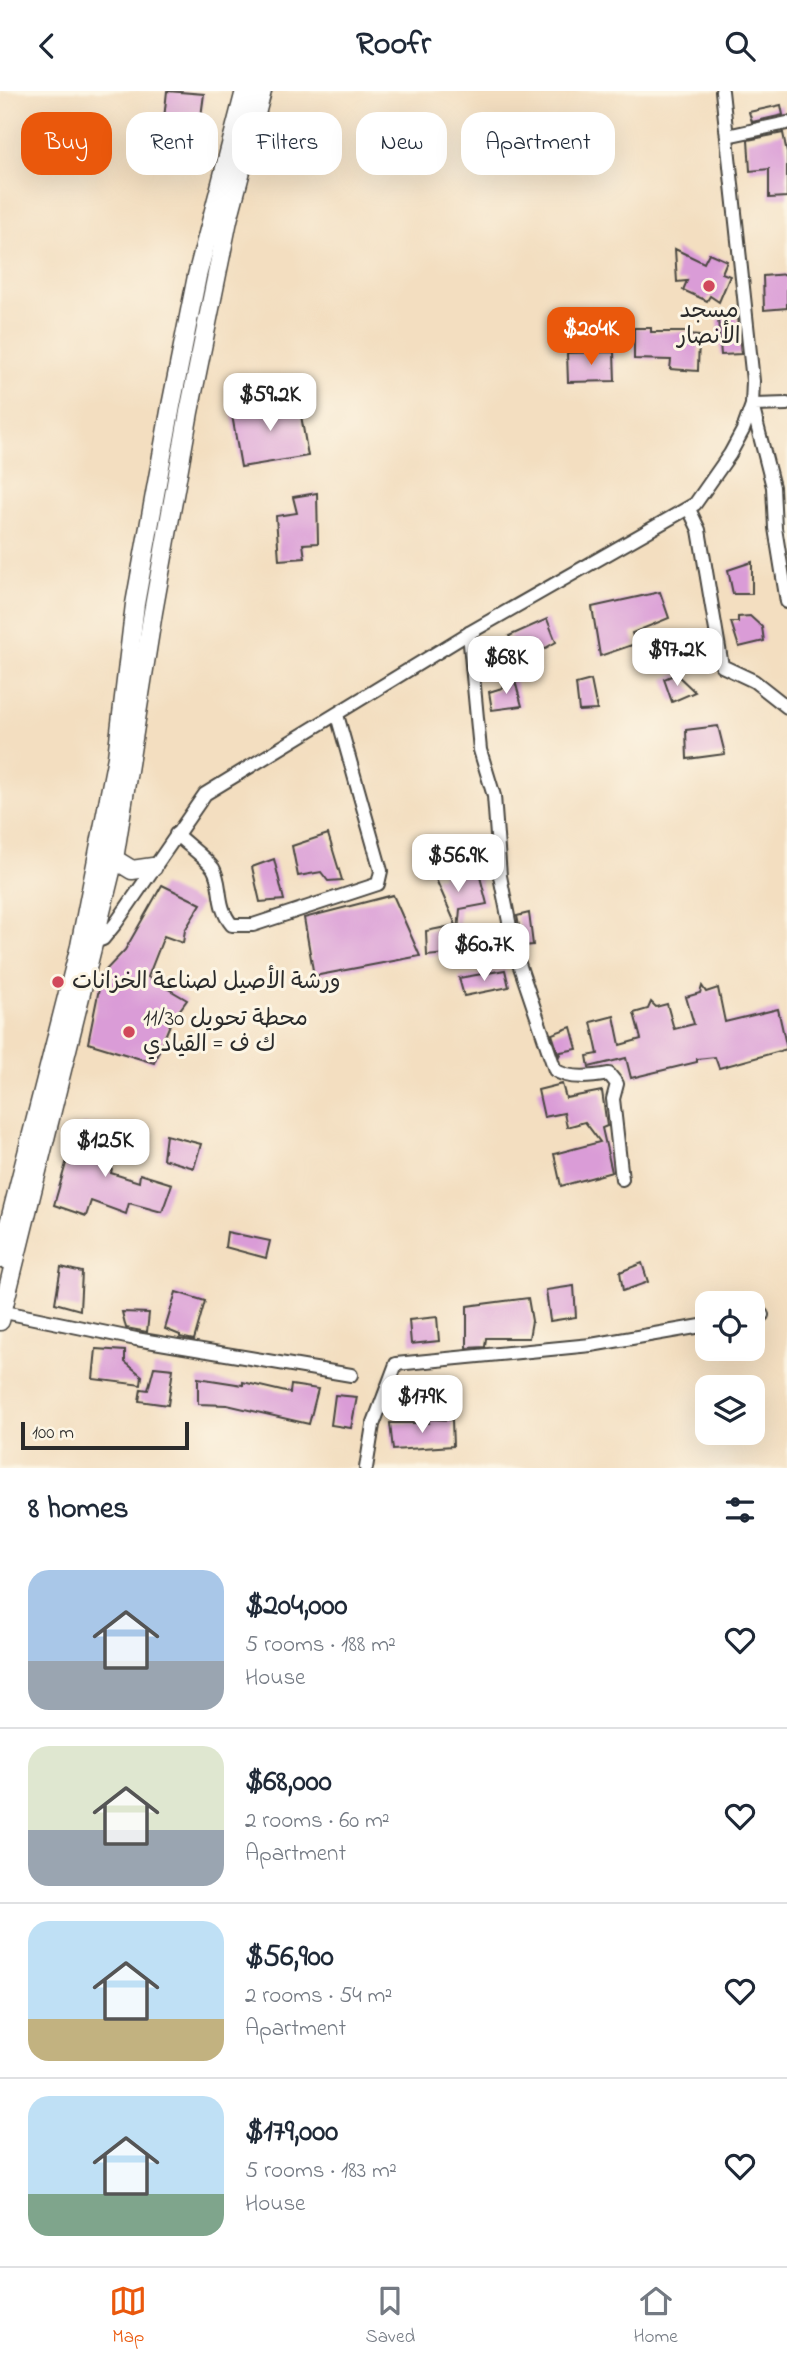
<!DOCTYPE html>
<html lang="en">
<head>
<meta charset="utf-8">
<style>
  :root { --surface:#fff; --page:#f6f6f7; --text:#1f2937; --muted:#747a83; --line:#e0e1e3; --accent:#ea580c }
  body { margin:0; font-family:"Indie Flower","Playpen Sans Arabic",sans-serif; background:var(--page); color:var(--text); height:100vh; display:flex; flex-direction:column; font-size:26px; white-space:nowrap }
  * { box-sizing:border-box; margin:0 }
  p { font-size:23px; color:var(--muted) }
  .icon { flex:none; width:38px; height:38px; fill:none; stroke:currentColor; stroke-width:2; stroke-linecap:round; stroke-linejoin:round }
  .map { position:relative; height:1377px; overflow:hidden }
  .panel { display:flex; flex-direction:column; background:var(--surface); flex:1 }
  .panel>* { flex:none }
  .top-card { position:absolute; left:21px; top:21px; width:746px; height:63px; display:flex; gap:14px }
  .controls { position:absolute; left:695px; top:1200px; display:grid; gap:14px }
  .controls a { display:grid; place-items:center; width:70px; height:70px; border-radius:14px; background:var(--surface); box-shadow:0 7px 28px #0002; font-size:35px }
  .scale { position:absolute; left:21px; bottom:18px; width:168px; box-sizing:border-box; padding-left:7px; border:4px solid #2b2b2b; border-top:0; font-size:19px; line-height:24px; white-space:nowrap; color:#2b2b2b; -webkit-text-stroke:5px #fcf5e5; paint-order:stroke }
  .price { position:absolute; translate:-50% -60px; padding:0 16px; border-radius:14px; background:#fff; color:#222; font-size:23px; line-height:46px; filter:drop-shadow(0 2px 4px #0008) }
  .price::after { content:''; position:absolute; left:50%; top:42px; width:21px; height:16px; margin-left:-10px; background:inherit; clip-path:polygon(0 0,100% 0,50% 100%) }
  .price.selected { background:var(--accent); color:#fff }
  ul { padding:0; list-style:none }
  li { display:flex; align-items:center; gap:21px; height:175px; padding:0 28px }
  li+li { border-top:2px solid var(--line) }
  li span { display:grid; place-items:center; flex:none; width:196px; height:140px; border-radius:21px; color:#555 }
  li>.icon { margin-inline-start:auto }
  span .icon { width:84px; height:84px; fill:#fffc; stroke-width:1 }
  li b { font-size:30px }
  h2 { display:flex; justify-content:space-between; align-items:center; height:84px; padding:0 28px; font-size:30px }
  .tag { padding:0 24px; border-radius:21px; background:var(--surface); box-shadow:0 7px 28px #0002; font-size:24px; line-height:63px }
  .tag.selected { background:var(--accent); color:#fff }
  header { display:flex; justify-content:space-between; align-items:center; height:91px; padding:0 28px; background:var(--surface); font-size:32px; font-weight:700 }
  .menu { display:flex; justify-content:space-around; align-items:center; height:98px; border-top:2px solid var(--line); background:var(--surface); font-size:19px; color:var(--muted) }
  .menu a { display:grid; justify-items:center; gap:4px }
  .menu .selected { color:var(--accent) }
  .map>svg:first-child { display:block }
</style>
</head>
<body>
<header><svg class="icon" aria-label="back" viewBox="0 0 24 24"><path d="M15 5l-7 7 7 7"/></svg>Roofr<svg class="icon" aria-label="search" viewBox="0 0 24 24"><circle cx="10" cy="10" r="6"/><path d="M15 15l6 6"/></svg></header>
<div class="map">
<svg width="787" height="1377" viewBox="0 0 787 1377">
  <rect width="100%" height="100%" fill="#fcf5e5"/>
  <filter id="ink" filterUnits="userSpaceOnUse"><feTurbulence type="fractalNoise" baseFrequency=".0143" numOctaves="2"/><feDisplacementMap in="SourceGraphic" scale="14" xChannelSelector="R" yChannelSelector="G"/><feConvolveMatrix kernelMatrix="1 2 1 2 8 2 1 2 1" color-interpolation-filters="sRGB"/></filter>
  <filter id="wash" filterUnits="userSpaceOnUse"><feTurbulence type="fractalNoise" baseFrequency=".00686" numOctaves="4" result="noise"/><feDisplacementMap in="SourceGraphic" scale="28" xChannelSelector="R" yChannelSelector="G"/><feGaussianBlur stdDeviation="1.57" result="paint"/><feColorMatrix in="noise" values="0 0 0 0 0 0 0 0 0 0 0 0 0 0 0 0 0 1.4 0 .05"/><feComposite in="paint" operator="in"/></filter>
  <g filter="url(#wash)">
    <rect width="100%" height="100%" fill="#f3dec0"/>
    <g id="blocks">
      <g fill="#da9cd7">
        <polygon points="167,0 204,3 199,41 163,37"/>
        <polygon points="781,14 783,24 752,31 749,21"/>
        <polygon points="783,42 787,62 787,106 769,107 769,78 750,80 748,49"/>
        <polygon points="675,158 704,172 709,162 727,170 722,182 730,185 719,211 710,205 707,210 683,199 687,190 677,191"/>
        <polygon points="787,183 787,217 764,219 763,185"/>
        <polygon points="737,226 741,263 721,264 718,228"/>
        <polygon points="634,237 651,237 651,241 689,241 688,244 699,245 698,280 670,278 671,269 634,268"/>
        <polygon points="614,261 615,290 568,291 567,262"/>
        <polygon points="298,307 308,365 241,376 231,318"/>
        <polygon points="317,402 318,452 303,453 305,467 279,469 276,425 297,422 293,406"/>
        <polygon points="752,471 752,503 733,503 728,479"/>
        <polygon points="660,501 669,527 632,542 635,553 600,565 592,516"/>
        <polygon points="750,525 762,536 764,550 739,556 731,531 738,531 738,526"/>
        <polygon points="547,528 556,551 524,569 509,545"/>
        <polygon points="676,583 695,601 672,611 664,588"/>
        <polygon points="503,589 515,590 522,615 492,619 489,601 502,597"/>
        <polygon points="591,589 597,619 579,620 576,593"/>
        <polygon points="718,635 725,663 687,668 686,639"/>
        <polygon points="328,743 342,789 328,790 321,781 298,785 292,755"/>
        <polygon points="489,755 491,777 478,778 487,813 460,818 456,862 427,865 426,840 456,834 435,786 442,785 443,764"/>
        <polygon points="274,768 284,809 260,811 252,776"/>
        <polygon points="162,794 201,813 185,839 183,852 164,845 148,886 187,909 171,931 154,972 88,952 102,883 125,859"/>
        <polygon points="393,804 420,865 314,885 304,827"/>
        <polygon points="529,822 533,854 523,855 517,825"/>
        <polygon points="505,879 509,896 464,905 459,887"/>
        <polygon points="702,895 706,901 718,897 725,931 778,918 787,958 719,977 715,966 697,968 697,971 631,987 626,967 589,976 587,965 598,963 591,931 614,925 620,954 641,948 634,922 648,918 651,911 656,916 667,913 674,938 694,933 686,906 700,902"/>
        <polygon points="571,936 577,958 561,961 559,965 552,943"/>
        <polygon points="562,993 566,1007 602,1000 607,1035 602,1037 612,1081 561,1095 554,1063 600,1051 585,1031 567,1036 564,1022 544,1026 538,999"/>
        <polygon points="82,1033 120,1041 111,1082 139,1091 140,1083 172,1093 162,1121 129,1112 126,1123 91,1110 86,1125 54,1114 67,1069 78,1073"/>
        <polygon points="166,1044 201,1053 194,1077 163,1068"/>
        <polygon points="227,1141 270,1150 266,1167 225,1156"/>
        <polygon points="642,1172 648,1191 623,1200 620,1181"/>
        <polygon points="61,1176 82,1181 80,1219 55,1212"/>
        <polygon points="574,1195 576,1226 550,1230 546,1199"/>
        <polygon points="176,1201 205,1210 194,1249 180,1246 180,1244 165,1238"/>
        <polygon points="528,1207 532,1230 529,1247 486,1247 485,1256 467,1257 467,1215"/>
        <polygon points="122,1221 149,1222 147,1241 126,1237"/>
        <polygon points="437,1226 439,1250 411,1253 409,1229"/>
        <polygon points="96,1258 125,1260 125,1271 142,1285 141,1294 93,1288"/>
        <polygon points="154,1276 173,1278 168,1314 139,1310 141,1298 148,1299"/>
        <polygon points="198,1287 243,1294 243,1291 290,1302 291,1294 318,1298 309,1333 227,1314 198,1313"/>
        <polygon points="335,1304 357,1306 351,1337 331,1334"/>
        <polygon points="428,1328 452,1329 453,1355 393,1359 390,1332 429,1332"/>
      </g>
    </g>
  </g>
  <g filter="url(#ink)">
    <use href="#blocks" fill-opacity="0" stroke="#494641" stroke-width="2"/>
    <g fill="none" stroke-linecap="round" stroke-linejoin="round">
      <defs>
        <g id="minor">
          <polyline points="727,45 787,32"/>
          <polyline points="787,313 752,314 773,396 775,437 787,511"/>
          <polyline points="689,418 699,439 722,575 754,590 787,616"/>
          <path d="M469,542L480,659L494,705L500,785L515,861L555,979C569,989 592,986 609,983L617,993L613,1008L622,1088"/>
          <path d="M176,743C187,754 204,765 213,777C223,793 215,814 232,834H253L378,793L381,780L337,624"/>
          <polyline points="90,853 103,848 116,832 205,703 469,542 695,413 730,363 743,339 752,314 753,290 722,0"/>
          <polyline points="0,1220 136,1248 351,1284"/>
          <polyline points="752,1226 762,1224"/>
          <polyline points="366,1377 373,1334 396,1273 591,1254 707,1234"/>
        </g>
        <g id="highway">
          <polyline points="114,768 132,779 153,776"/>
          <polyline points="0,1168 80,855 117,666 135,513 171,315 197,185 245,0"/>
          <polyline points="0,1230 114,768 153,521 189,321 228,129 262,0"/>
        </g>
      </defs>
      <use href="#minor" stroke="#494641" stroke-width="16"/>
      <use href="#highway" stroke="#494641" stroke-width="21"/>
      <use href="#minor" stroke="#fff" stroke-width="12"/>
      <use href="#highway" stroke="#fff" stroke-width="18"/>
    </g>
  </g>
  <g fill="#d1495b" stroke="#fcf5e5" stroke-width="2.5">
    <circle cx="709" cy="195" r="7"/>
    <circle cx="58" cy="891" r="7"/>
    <circle cx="129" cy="941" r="7"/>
  </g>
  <g text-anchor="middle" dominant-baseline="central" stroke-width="6" stroke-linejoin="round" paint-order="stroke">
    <g font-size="23" fill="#2b2b2b" stroke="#fcf5e5" text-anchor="start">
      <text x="709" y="220" text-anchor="middle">مسجد<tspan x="709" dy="26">الأنصار</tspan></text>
      <text x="72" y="891">ورشة الأصيل لصناعة الخزانات</text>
      <text x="143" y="928">محطة تحويل 11/30<tspan x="143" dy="26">ك ف = القيادي</tspan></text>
    </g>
  </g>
</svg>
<div class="controls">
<a><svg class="icon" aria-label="locate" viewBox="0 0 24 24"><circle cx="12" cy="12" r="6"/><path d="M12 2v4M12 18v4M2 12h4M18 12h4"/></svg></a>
<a><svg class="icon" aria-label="layers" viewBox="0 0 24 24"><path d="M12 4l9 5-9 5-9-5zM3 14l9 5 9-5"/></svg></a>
</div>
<div class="scale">100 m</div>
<b class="price selected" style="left:591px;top:276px">$204K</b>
<b class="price" style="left:270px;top:342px">$59.2K</b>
<b class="price" style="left:677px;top:597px">$97.2K</b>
<b class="price" style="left:506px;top:605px">$68K</b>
<b class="price" style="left:458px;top:803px">$56.9K</b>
<b class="price" style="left:484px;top:892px">$60.7K</b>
<b class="price" style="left:105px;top:1088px">$125K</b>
<b class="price" style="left:422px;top:1344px">$179K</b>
<div class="top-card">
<a class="tag selected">Buy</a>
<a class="tag">Rent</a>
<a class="tag">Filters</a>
<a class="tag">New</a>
<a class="tag">Apartment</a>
</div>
</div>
<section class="panel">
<h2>8 homes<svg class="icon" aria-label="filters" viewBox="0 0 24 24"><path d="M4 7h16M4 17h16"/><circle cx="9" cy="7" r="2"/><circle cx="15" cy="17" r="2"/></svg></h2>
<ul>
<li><span style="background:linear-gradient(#a9c7e8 65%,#9aa5b1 0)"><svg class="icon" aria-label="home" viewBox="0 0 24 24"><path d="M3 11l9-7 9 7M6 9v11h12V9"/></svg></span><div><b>$204,000</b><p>5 rooms · 188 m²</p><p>House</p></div><svg class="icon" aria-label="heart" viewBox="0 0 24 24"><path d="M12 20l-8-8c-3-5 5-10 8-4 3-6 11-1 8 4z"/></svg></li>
<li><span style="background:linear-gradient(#dfe7d0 60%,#9aa5b1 0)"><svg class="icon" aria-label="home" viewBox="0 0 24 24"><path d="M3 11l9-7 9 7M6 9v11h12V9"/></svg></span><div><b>$68,000</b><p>2 rooms · 60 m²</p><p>Apartment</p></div><svg class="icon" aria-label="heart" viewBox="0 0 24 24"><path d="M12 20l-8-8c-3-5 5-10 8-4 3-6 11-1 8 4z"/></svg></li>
<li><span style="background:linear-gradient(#bfe0f5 70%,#c2b280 0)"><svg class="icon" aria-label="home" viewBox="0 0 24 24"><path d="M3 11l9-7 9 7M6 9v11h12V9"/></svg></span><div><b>$56,900</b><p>2 rooms · 54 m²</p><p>Apartment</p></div><svg class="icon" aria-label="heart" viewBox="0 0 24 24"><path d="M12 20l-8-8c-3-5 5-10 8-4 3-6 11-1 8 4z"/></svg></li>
<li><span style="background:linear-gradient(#bfe0f5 70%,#7fa58c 0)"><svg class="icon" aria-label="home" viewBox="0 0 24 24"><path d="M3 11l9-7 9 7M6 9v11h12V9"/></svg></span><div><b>$179,000</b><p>5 rooms · 183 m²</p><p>House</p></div><svg class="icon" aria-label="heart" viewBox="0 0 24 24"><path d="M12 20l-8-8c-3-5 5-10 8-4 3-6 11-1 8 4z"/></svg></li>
</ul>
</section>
<nav class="menu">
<a class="selected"><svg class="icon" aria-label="map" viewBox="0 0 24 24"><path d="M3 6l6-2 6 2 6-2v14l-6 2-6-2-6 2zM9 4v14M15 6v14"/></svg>Map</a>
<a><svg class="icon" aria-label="saved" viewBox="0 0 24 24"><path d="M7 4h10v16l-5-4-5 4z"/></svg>Saved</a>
<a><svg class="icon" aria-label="home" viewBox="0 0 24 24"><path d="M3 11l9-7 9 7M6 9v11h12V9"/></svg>Home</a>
</nav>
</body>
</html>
